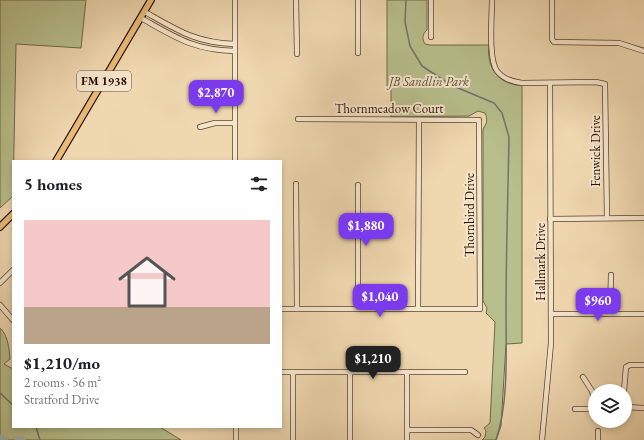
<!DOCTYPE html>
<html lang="en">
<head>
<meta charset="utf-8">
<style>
  :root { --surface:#fff; --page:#f6f6f6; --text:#202124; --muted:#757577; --accent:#7c3aed }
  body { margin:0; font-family:"EB Garamond",serif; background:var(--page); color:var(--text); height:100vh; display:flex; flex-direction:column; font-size:15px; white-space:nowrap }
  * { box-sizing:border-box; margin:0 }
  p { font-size:13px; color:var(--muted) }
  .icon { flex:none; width:22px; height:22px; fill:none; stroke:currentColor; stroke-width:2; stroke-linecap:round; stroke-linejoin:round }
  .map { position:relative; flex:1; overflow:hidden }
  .side { position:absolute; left:12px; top:160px; width:270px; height:268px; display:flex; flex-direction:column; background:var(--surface); border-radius:0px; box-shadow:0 2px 6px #0003 }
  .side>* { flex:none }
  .controls { position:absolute; left:588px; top:384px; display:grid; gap:8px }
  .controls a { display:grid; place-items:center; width:44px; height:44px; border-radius:50%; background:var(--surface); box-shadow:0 2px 6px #0003; font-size:20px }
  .price { position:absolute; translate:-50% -34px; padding:0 9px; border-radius:8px; background:var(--accent); color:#fff; font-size:13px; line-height:26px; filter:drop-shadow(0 1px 2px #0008) }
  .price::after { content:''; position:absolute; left:50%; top:24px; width:12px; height:9px; margin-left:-6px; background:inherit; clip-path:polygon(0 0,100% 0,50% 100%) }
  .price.on { background:#222; color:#fff }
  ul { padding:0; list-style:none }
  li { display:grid; align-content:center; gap:8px; height:212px; padding:0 12px }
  li span { display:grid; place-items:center; height:124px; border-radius:0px; color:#555 }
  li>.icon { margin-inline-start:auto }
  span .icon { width:72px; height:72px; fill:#fffc; stroke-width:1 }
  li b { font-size:17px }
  h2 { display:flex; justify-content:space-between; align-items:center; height:48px; padding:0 12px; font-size:17px }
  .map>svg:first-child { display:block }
</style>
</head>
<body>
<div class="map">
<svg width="644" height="440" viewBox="0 0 644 440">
  <rect width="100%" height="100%" fill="#efd7af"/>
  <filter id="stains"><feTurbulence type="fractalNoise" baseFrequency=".005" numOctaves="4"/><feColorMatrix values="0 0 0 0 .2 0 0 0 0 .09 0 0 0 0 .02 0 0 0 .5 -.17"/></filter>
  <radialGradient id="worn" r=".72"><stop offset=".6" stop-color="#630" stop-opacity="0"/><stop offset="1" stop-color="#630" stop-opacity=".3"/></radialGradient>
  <g fill="#b7bf8c" stroke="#706848">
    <polygon points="0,0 86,0 81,48 16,44 13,196 0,208"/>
    <path d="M387,0H427V30C422,34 422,39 425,44L430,45H489C489,49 488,53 489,57C491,74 505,86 522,85V343L506,344L501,426L496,440H482L485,437L486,431L484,428L490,423L495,322L486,313L487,308L483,301V129C487,123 488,120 485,113L478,111L469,116L391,117V86H387Z"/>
    <path d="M0,328C8,335 9,348 10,359L4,364L13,369V427H160L181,440H0Z"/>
  </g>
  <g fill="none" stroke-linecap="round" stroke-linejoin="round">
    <g stroke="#70746f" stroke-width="1.5">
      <path d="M406,0L405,22L410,46L422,66L451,85L494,103L502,113L509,137C508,195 506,253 506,311C506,351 509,402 496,440"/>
      <polyline points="0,393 13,405"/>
      <polyline points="36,427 40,440"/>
    </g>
    <g stroke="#a0b6b7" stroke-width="8">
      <polyline points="0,439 4,440"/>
      <polyline points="19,440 21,440"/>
    </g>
    <defs>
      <g id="minor">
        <polyline points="235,0 235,161"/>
        <polyline points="296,0 297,54"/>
        <polyline points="358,0 358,53"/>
        <polyline points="431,0 431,37"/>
        <path d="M492,0C492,16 488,59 497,71C503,79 514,82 522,83L596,82L605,84L607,218"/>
        <polyline points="552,0 552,39 554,42 619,43 644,51"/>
        <path d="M145,12C177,30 196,43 235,44"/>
        <path d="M141,18C175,37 193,50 235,51"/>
        <polyline points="200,127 215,123 235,123"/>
        <polyline points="296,184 297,309"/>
        <polyline points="358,185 358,309"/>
        <polyline points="550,219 644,218"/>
        <polyline points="0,283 13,270"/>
        <polyline points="0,305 13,320"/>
        <polyline points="281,309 480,309 479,120 298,119"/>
        <polyline points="418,309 419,120"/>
        <polyline points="551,314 644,314"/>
        <polyline points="610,314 611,275"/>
        <polyline points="281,372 465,372"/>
        <polyline points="293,372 293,440"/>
        <polyline points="583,377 592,391 595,402"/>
        <polyline points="624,391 626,367 630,365 644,365"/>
        <polyline points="625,407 644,408"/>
        <polyline points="575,409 595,409"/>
        <polyline points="236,427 236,440"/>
        <polyline points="407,430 471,430 478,435"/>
        <polyline points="350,440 350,372"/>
        <polyline points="407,440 407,372"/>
        <polyline points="542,440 551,343 550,83"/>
        <polyline points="598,440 598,431"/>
      </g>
      <g id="major">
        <polyline points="56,161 151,0"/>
        <polyline points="0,227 13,214"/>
      </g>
    </defs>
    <use href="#minor" stroke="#5a422f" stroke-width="6"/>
    <use href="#major" stroke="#291004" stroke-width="8"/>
    <use href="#minor" stroke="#f5e5cb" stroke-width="4.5"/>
    <use href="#major" stroke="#e8bc78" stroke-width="5.5"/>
  </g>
  <g text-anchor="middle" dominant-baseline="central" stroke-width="4" stroke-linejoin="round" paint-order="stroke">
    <rect fill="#f5e5cb" stroke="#665040" stroke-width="1" x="77" y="71" width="54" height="20" rx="3"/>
    <g font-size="12" font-weight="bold" fill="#291004">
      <text x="104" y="81">FM 1938</text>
    </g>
    <g font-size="13" font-style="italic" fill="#5b4d34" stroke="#f5e5cb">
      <text x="429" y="81">JB Sandlin Park</text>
    </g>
    <g font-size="13" fill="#291004" stroke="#f5e5cb">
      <text x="389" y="108">Thornmeadow Court</text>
      <text transform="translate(595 151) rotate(-90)">Fenwick Drive</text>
      <text transform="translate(469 215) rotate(-90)">Thornbird Drive</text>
      <text transform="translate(540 262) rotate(-90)">Hallmark Drive</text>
    </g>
  </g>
  <rect width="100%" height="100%" filter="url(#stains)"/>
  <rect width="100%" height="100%" fill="url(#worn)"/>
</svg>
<div class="controls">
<a><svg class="icon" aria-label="layers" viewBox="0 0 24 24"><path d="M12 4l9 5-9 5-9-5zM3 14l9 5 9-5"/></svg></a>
</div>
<b class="price" style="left:216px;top:114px">$2,870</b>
<b class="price" style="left:366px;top:247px">$1,880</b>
<b class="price" style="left:380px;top:318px">$1,040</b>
<b class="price" style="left:598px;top:322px">$960</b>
<b class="price on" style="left:373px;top:380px">$1,210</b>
<section class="side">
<h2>5 homes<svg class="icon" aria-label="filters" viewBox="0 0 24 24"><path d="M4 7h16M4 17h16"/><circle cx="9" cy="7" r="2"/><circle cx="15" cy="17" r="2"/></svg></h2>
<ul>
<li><span style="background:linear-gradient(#f6c9c9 70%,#b9a48a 0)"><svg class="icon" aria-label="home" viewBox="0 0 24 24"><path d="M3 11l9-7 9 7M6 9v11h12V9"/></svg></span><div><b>$1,210/mo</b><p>2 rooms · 56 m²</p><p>Stratford Drive</p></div></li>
</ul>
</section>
</div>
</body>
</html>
